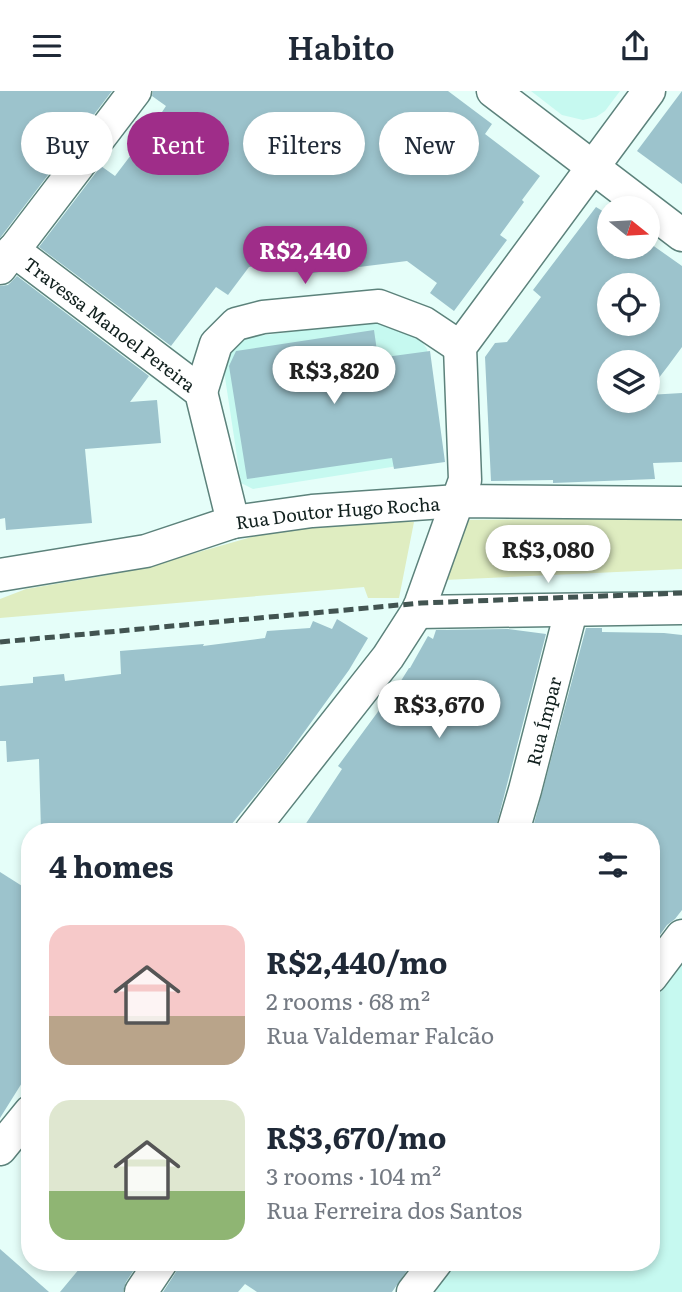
<!DOCTYPE html>
<html lang="en">
<head>
<meta charset="utf-8">
<style>
  :root { --surface:#fff; --page:#f2f2f3; --text:#1f2937; --muted:#747a83; --accent:#9f2d89 }
  body { margin:0; font-family:Literata,serif; background:var(--page); color:var(--text); height:100vh; display:flex; flex-direction:column; font-size:26px; white-space:nowrap }
  * { box-sizing:border-box; margin:0 }
  p { font-size:23px; color:var(--muted) }
  .icon { flex:none; width:38px; height:38px; fill:none; stroke:currentColor; stroke-width:2; stroke-linecap:round; stroke-linejoin:round }
  .map { position:relative; flex:1; overflow:hidden }
  .side { position:absolute; left:21px; top:732px; width:639px; height:448px; display:flex; flex-direction:column; background:var(--surface); border-radius:28px; box-shadow:0 4px 10px #0003 }
  .side>* { flex:none }
  .top-card { position:absolute; left:21px; top:21px; width:640px; height:63px; display:flex; gap:14px }
  .needle { width:46px; rotate:108deg }
  .tools { position:absolute; left:597px; top:105px; display:grid; gap:14px }
  .tools a { display:grid; place-items:center; width:63px; height:63px; border-radius:50%; background:var(--surface); box-shadow:0 4px 10px #0003; font-size:35px }
  .price { position:absolute; translate:-50% -60px; padding:0 16px; border-radius:24px; background:#fff; color:#222; font-size:23px; line-height:46px; filter:drop-shadow(0 2px 4px #0008) }
  .price::after { content:''; position:absolute; left:50%; top:42px; width:21px; height:16px; margin-left:-10px; background:inherit; clip-path:polygon(0 0,100% 0,50% 100%) }
  .price.current { background:var(--accent); color:#fff }
  ul { padding:0; list-style:none }
  li { display:flex; align-items:center; gap:21px; height:175px; padding:0 28px }
  li span { display:grid; place-items:center; flex:none; width:196px; height:140px; border-radius:21px; color:#555 }
  li>.icon { margin-inline-start:auto }
  span .icon { width:84px; height:84px; fill:#fffc; stroke-width:1 }
  li b { font-size:30px }
  h2 { display:flex; justify-content:space-between; align-items:center; height:84px; padding:0 28px; font-size:30px }
  .tag { padding:0 24px; border-radius:32px; background:var(--surface); box-shadow:0 4px 10px #0003; font-size:24px; line-height:63px }
  .tag.current { background:var(--accent); color:#fff }
  header { display:flex; justify-content:space-between; align-items:center; height:91px; padding:0 28px; background:var(--surface); font-size:32px; font-weight:600 }
  .map>svg:first-child { display:block }
</style>
</head>
<body>
<header><svg class="icon" aria-label="menu" viewBox="0 0 24 24"><path d="M4 6h16M4 12h16M4 18h16"/></svg>Habito<svg class="icon" aria-label="share" viewBox="0 0 24 24"><path d="M12 15V3M7 8l5-5 5 5M5 13v7h14v-7"/></svg></header>
<div class="map">
<svg width="682" height="1201" viewBox="0 0 682 1201">
  <rect width="100%" height="100%" fill="#e5fef9"/>
  <g fill="#c6f9f0">
    <polygon points="531,0 620,0 605,20 596,26 583,29 562,24"/>
    <polygon points="393,228 395,238 420,248 427,258 442,368 253,398 241,392 221,260 233,248"/>
    <polygon points="682,868 682,1201 435,1201 457,1171 651,1171 651,910"/>
  </g>
  <g fill="#dfedc1">
    <polygon points="682,427 682,478 444,489 461,429"/>
    <polygon points="305,431 414,431 399,507 368,507 364,496 0,527 0,508 26,498 108,484 160,472"/>
  </g>
  <g fill="#9cc3cc" fill-rule="evenodd">
    <polygon points="0,0 112,0 0,147"/>
    <polygon points="153,0 448,0 492,33 485,43 540,85 522,109 524,111 500,144 507,149 454,220 430,202 437,192 407,170 311,182 310,166 249,176 228,204 216,196 171,255 39,156 101,75 115,85 163,22 162,21 166,15 152,5"/>
    <polygon points="682,0 682,93 637,60"/>
    <path d="M596,116L609,124V156H648V151L682,175V256L668,275L648,301V271H609V310H648V304L682,302V371L653,372L655,388L553,392V389L491,390L485,266L495,252L507,251L541,206L533,199ZM609,194H648V233H609Z"/>
    <polygon points="17,185 149,285 130,311 157,309 161,352 85,358 92,432 6,439 5,427 0,428 0,195 8,194"/>
    <polygon points="374,239 378,267 430,260 445,371 394,378 392,367 247,388 229,275 236,260"/>
    <polygon points="337,528 368,547 349,579 281,673 226,740 41,740 39,668 7,671 6,650 0,650 0,595 33,592 33,586 64,583 65,590 121,583 120,560 204,553 203,555 265,547 267,540 310,537 313,530 332,538"/>
    <polygon points="586,537 602,537 602,541 664,542 682,544 682,819 675,828 667,834 651,856 651,740 532,740"/>
    <polygon points="508,538 546,543 495,740 301,740 342,678 338,675 380,618 382,620 409,577 410,577 428,545 433,548 436,539"/>
    <polygon points="0,781 30,800 30,979 0,1027"/>
    <polygon points="0,1158 49,1201 0,1201"/>
    <polygon points="85,1171 139,1171 126,1191 123,1201 60,1201"/>
    <polygon points="179,1171 413,1171 392,1201 257,1201 245,1193 238,1201 163,1201 176,1181"/>
  </g>
  <g fill="none" stroke-linecap="round" stroke-linejoin="round">
    <defs>
      <g id="minor">
        <polyline points="493,0 682,144"/>
        <path id="s1" d="M13,159L201,301L233,431"/>
        <polyline points="0,177 135,0"/>
        <polyline points="201,301 216,253 236,233 263,226 379,215 424,232 460,256"/>
        <path id="s2" d="M0,484L146,460L233,431L312,420L458,410L682,412"/>
        <polyline points="417,521 682,517"/>
        <polyline points="251,740 388,566 417,521 421,512 465,389 460,256 649,0"/>
        <path id="s3" d="M513,740L525,699L571,520"/>
        <polyline points="651,886 682,845"/>
        <polyline points="0,1058 30,1021"/>
        <polyline points="141,1201 161,1171"/>
        <polyline points="413,1201 436,1171"/>
      </g>
    </defs>
    <use href="#minor" stroke="#5c827b" stroke-width="35"/>
    <use href="#minor" stroke="#fff" stroke-width="32"/>
    <polyline stroke="#425451" stroke-width="5" stroke-dasharray="10 5" stroke-linecap="butt" points="0,551 421,512 682,502"/>
  </g>
  <g text-anchor="middle" dominant-baseline="central" stroke-width="5" stroke-linejoin="round" paint-order="stroke">
    <g font-size="18" fill="#11201e" stroke="#fff">
      <text stroke="none"><textPath href="#s1" startOffset="122">Travessa Manoel Pereira</textPath></text>
      <text stroke="none"><textPath href="#s2" startOffset="345">Rua Doutor Hugo Rocha</textPath></text>
      <text stroke="none"><textPath href="#s3" startOffset="114">Rua Ímpar</textPath></text>
    </g>
  </g>
</svg>
<div class="tools">
<a><svg class="needle" viewBox="-14 -14 28 28"><path d="M0-13l5 13h-10z" fill="#e53935"/><path d="M0 13l5-13h-10z" fill="#747a83"/></svg></a>
<a><svg class="icon" aria-label="locate" viewBox="0 0 24 24"><circle cx="12" cy="12" r="6"/><path d="M12 2v4M12 18v4M2 12h4M18 12h4"/></svg></a>
<a><svg class="icon" aria-label="layers" viewBox="0 0 24 24"><path d="M12 4l9 5-9 5-9-5zM3 14l9 5 9-5"/></svg></a>
</div>
<b class="price current" style="left:305px;top:195px">R$2,440</b>
<b class="price" style="left:334px;top:315px">R$3,820</b>
<b class="price" style="left:548px;top:494px">R$3,080</b>
<b class="price" style="left:439px;top:649px">R$3,670</b>
<div class="top-card">
<a class="tag">Buy</a>
<a class="tag current">Rent</a>
<a class="tag">Filters</a>
<a class="tag">New</a>
</div>
<section class="side">
<h2>4 homes<svg class="icon" aria-label="filters" viewBox="0 0 24 24"><path d="M4 7h16M4 17h16"/><circle cx="9" cy="7" r="2"/><circle cx="15" cy="17" r="2"/></svg></h2>
<ul>
<li><span style="background:linear-gradient(#f6c9c9 65%,#b9a48a 0)"><svg class="icon" aria-label="home" viewBox="0 0 24 24"><path d="M3 11l9-7 9 7M6 9v11h12V9"/></svg></span><div><b>R$2,440/mo</b><p>2 rooms · 68 m²</p><p>Rua Valdemar Falcão</p></div></li>
<li><span style="background:linear-gradient(#dfe7d0 65%,#8fb573 0)"><svg class="icon" aria-label="home" viewBox="0 0 24 24"><path d="M3 11l9-7 9 7M6 9v11h12V9"/></svg></span><div><b>R$3,670/mo</b><p>3 rooms · 104 m²</p><p>Rua Ferreira dos Santos</p></div></li>
</ul>
</section>
</div>
</body>
</html>
